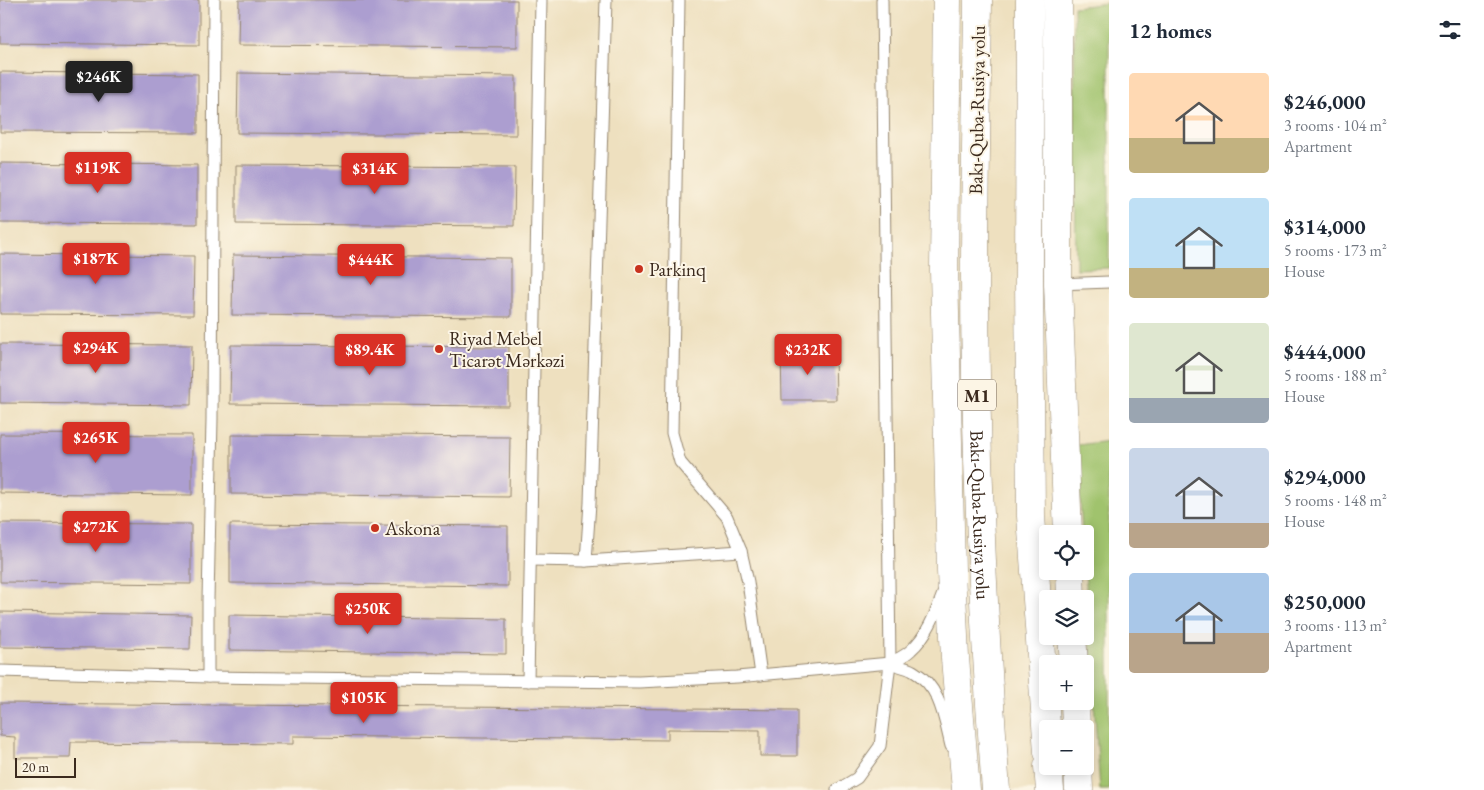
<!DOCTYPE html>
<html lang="en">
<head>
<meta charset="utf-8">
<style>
  :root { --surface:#fff; --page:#f2f2f3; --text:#1f2937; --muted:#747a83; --accent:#d93025 }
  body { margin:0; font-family:"EB Garamond",serif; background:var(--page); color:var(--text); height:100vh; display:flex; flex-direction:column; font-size:19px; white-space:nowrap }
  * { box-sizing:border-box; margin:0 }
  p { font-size:16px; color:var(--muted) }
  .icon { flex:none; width:28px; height:28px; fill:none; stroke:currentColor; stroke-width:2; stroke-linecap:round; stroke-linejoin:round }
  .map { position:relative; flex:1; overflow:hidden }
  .side { display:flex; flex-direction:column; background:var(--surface); width:375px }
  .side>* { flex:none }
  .fabs { position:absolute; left:1039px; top:525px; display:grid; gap:10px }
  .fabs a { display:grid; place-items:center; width:55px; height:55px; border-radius:5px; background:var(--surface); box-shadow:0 2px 12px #0003; font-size:25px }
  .scale { position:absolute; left:15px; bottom:12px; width:61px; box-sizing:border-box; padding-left:5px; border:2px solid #3b2a1e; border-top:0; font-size:14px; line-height:18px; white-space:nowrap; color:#3b2a1e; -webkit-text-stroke:4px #fcf5e5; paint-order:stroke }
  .price { position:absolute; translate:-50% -42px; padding:0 11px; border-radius:5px; background:var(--accent); color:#fff; font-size:16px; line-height:32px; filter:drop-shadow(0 1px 2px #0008) }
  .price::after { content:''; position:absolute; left:50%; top:30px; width:15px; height:11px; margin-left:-8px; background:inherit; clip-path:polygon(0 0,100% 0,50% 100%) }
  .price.selected { background:#222; color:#fff }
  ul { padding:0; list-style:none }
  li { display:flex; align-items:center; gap:15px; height:125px; padding:0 20px }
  li span { display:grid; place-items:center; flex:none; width:140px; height:100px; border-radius:5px; color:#555 }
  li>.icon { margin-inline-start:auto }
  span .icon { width:60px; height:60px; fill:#fffc; stroke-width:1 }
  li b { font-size:21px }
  h2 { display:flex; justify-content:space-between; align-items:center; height:60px; padding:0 20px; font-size:21px }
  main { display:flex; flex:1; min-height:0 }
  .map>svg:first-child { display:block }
</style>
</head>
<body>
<main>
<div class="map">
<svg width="1109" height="790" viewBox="0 0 1109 790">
  <rect width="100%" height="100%" fill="#fcf5e5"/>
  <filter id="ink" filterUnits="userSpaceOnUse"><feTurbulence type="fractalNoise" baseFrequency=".02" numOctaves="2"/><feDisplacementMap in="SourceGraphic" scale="10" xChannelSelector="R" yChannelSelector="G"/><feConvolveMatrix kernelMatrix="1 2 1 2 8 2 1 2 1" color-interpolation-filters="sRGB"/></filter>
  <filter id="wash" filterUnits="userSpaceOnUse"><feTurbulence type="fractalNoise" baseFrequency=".0096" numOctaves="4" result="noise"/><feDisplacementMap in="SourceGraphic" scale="20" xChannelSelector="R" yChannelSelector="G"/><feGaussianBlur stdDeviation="1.12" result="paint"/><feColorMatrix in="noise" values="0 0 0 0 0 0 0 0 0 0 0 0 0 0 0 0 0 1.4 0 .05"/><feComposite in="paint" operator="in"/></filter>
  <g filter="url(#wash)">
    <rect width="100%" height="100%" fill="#eee0bf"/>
    <g fill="#a0c36d" stroke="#6e7646">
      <polygon points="1109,3 1109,268 1076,269 1074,7"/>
      <polygon points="1109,441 1109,790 1100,790 1085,571 1085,534 1082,534 1077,445"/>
    </g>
    <g id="blocks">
      <g fill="#ac9ed0">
        <polygon points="0,0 199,0 199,45 0,43"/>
        <polygon points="239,0 517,0 517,47 238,45"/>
        <polygon points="0,72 198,74 198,133 0,132"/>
        <polygon points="238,73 516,76 516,135 237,133"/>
        <polygon points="0,163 197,165 197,224 0,223"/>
        <polygon points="236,165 515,167 514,226 236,224"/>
        <polygon points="0,254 194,256 193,315 0,314"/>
        <polygon points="233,255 511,258 511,317 232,315"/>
        <polygon points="0,344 192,345 191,405 0,403"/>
        <polygon points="231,345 509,347 509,406 230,404"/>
        <polygon points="781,353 835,353 836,400 782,400"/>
        <polygon points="0,434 192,435 192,495 0,493"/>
        <polygon points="231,435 510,437 509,497 231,494"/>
        <polygon points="0,523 191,524 191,584 0,582"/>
        <polygon points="230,524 508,526 508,586 230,583"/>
        <polygon points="0,612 191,615 190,649 0,647"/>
        <polygon points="229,615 506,619 506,654 229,650"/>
        <polygon points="0,703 797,710 797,756 760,756 760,730 668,729 668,740 293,736 293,744 71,742 70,758 15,758 15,737 0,736"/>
      </g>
    </g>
  </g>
  <g filter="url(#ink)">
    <use href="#blocks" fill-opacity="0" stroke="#94856e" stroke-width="1"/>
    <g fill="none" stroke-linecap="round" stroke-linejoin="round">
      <defs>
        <g id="service">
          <polyline points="679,0 672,433 680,462 727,517 741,551 748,582 761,675"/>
          <polyline points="1058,284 1109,282"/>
          <polyline points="531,560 586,561 590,503 606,0"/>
          <polyline points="586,561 741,551"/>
          <path d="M944,591C936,612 928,635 911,650C905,656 897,659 890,663C897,666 906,667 913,671C940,686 944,717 951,746"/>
          <polyline points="0,671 208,677 639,682 737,677 890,663"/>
          <polyline points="208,677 208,600 212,419 214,0"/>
          <polyline points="528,681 541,0"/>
          <polyline points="837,790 857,778 880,746 890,663 882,0"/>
        </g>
        <g id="trunk">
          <polyline points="947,0 944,270 951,571 955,658 966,790"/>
          <path id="s1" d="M978,0C977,91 975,183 975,274C975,446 983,618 996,790"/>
          <polyline points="1030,0 1029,278 1031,516 1048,752"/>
          <polyline points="1058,0 1058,284 1068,534"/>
          <polyline points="1070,571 1071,599"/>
          <polyline points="1072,636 1074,664"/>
          <polyline points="1075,701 1076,729"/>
          <polyline points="1048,766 1050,790"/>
          <polyline points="1078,766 1079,790"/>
        </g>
      </defs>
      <use href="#service" stroke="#94856e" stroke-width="13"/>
      <use href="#trunk" stroke="#94856e" stroke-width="29"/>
      <use href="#service" stroke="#fff" stroke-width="11"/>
      <use href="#trunk" stroke="#fff" stroke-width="28"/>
    </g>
  </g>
  <g fill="#c8321e" stroke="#fcf5e5" stroke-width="2">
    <circle cx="639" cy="269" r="5"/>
    <circle cx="439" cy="349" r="5"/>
    <circle cx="375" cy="528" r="5"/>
  </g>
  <g text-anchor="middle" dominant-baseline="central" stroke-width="4" stroke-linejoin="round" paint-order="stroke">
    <rect fill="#fcf5e5" stroke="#75675a" stroke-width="1" x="958" y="379.5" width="38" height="31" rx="4"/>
    <g font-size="18" font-weight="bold" fill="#3b2a1e">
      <text x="977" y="395">M1</text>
    </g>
    <g font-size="19" fill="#3b2a1e" stroke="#fcf5e5">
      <text transform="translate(977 110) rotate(-89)">Bakı-Quba-Rusiya yolu</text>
      <text stroke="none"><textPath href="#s1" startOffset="515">Bakı-Quba-Rusiya yolu</textPath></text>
    </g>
    <g font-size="19" fill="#3b2a1e" stroke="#fcf5e5" text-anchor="start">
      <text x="649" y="269">Parkinq</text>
      <text x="449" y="338">Riyad Mebel<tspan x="449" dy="22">Ticarət Mərkəzi</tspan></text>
      <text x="385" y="528">Askona</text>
    </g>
  </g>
</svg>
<div class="fabs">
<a><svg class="icon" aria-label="locate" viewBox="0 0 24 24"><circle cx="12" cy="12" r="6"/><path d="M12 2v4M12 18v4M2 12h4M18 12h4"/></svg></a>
<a><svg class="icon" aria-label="layers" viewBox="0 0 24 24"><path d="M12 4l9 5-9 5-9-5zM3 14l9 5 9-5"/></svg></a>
<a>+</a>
<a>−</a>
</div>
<div class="scale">20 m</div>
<b class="price selected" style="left:99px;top:103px">$246K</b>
<b class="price" style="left:98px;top:194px">$119K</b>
<b class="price" style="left:375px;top:195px">$314K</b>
<b class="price" style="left:96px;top:285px">$187K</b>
<b class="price" style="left:371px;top:286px">$444K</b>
<b class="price" style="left:96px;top:374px">$294K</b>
<b class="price" style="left:370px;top:376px">$89.4K</b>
<b class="price" style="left:808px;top:376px">$232K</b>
<b class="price" style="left:96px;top:464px">$265K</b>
<b class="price" style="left:96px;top:553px">$272K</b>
<b class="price" style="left:368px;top:635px">$250K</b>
<b class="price" style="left:364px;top:724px">$105K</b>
</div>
<section class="side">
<h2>12 homes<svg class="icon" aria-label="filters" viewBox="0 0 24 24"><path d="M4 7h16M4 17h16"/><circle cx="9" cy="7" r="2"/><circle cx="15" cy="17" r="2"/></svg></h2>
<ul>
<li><span style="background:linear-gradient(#ffd9b3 65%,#c2b280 0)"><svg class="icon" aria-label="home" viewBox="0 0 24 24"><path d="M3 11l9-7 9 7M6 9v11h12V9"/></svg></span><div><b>$246,000</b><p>3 rooms · 104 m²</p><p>Apartment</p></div></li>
<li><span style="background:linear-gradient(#bfe0f5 70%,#c2b280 0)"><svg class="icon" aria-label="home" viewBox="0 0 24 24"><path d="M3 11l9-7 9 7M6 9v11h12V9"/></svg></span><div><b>$314,000</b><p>5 rooms · 173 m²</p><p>House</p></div></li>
<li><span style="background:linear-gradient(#dfe7d0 75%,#9aa5b1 0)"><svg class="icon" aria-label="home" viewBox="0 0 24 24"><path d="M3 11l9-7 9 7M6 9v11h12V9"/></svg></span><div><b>$444,000</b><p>5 rooms · 188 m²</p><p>House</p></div></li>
<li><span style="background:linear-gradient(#c9d6e8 75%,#b9a48a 0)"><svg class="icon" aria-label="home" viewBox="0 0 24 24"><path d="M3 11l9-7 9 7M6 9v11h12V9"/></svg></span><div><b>$294,000</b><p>5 rooms · 148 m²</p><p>House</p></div></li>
<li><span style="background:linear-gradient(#a9c7e8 60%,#b9a48a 0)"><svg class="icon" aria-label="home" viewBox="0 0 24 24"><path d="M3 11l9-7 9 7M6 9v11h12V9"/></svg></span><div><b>$250,000</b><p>3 rooms · 113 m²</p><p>Apartment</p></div></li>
</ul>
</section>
</main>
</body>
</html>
